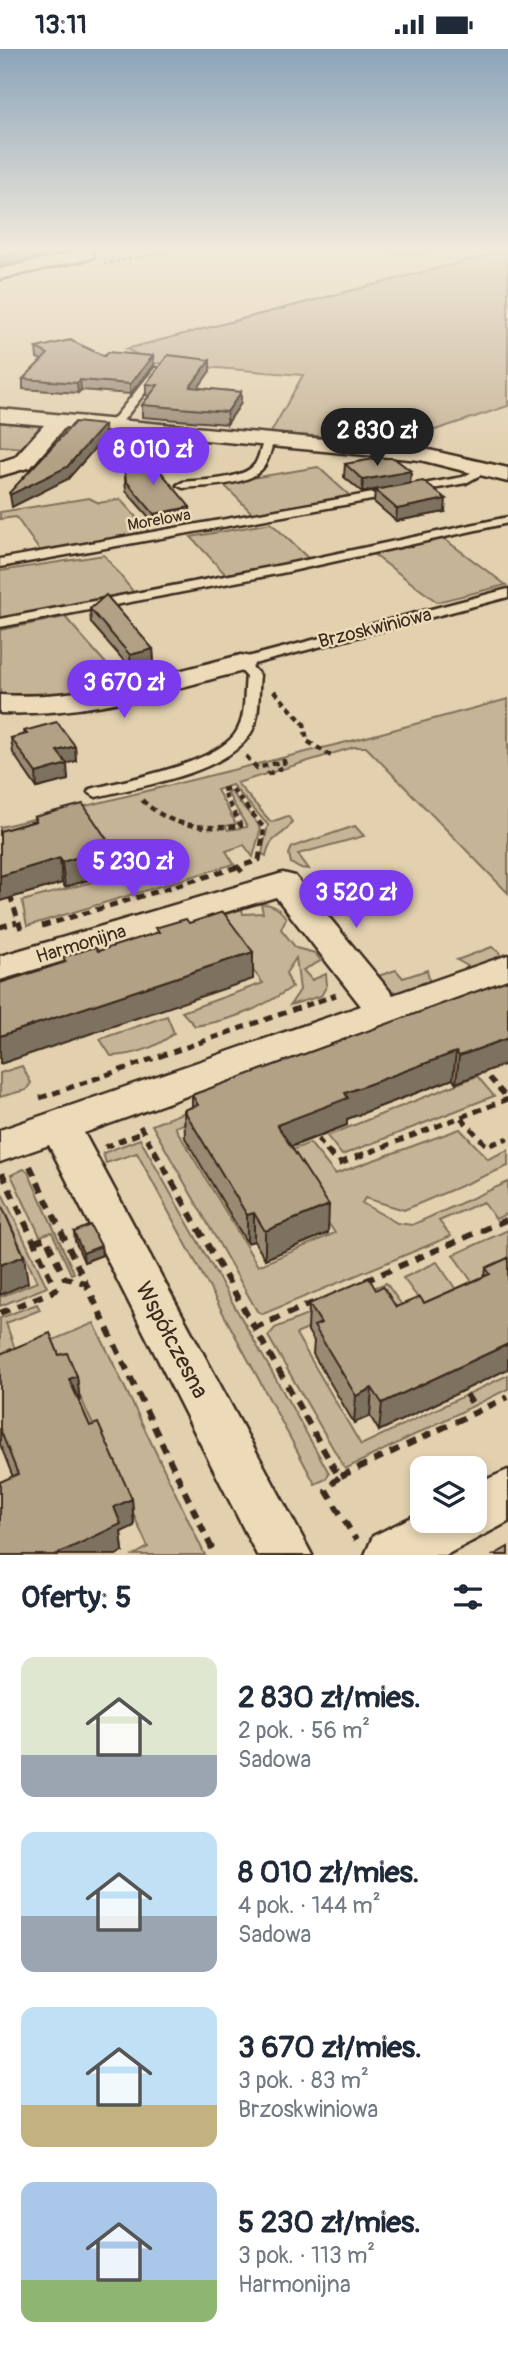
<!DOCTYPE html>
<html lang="pl">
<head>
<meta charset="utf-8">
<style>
  :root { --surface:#fff; --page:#f6f6f7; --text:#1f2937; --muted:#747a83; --accent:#7c3aed }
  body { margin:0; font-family:Pangolin,sans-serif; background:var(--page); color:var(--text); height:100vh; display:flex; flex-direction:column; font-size:26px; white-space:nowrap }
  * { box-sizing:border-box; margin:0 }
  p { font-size:23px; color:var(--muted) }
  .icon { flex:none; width:38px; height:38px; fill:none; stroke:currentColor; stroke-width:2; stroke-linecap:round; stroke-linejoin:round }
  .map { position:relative; height:1506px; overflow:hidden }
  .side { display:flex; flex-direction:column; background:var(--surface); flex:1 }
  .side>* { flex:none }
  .fabs { position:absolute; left:410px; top:1407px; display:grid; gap:14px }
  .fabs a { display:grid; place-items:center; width:77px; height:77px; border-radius:14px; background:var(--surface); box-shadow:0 4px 10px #0003; font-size:35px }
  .price { position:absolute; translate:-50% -60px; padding:0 16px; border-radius:24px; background:var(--accent); color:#fff; font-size:23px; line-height:46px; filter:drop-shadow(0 2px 4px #0008) }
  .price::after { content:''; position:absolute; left:50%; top:42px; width:21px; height:16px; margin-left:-10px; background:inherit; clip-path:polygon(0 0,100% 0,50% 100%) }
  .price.selected { background:#222; color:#fff }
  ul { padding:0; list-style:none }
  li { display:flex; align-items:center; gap:21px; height:175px; padding:0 21px }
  li span { display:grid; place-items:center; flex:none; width:196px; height:140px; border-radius:14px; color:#555 }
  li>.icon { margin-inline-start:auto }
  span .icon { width:84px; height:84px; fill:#fffc; stroke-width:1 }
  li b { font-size:30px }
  h2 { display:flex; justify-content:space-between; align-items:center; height:84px; padding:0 21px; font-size:30px }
  .status { display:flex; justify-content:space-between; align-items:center; height:49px; padding:0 35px; background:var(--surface); direction:ltr }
  .status svg { height:19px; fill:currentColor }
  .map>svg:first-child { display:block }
</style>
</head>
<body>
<div class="status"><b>13:11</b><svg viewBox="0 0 49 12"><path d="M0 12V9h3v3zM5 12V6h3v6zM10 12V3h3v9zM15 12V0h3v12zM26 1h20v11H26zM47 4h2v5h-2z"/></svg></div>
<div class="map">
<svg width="508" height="1506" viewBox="0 0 508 1506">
  <rect width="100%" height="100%" fill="#e2d0af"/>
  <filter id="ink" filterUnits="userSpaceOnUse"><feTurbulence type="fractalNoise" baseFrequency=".0143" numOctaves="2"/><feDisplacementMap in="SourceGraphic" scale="14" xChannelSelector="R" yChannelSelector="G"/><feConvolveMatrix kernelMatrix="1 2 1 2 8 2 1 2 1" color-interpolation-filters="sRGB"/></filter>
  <g filter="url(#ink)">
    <g fill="#c6b497" stroke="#806f5a" stroke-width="2">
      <polygon points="348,199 459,199 413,206"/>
      <polygon points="508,201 508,357 405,391 270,385 303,326 155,314 126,300"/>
      <polygon points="0,372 37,375 41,378 22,399 0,397"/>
      <polygon points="124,383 194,389 185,412 104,414"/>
      <polygon points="318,418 350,447 253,465 222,434"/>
      <polygon points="89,449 99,454 120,450 151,485 42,505 16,468 0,470 0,463"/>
      <polygon points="271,474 309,510 227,527 191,488"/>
      <polygon points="443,489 506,536 437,553 373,505"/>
      <polygon points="104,506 135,545 0,570 0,522"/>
      <polygon points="65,568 123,634 59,651 0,645 0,581"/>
      <path d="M508,650V844L366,698H354L237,734L271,773L288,767L292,773C284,789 270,785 266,807L262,805L268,776L232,736L217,741L236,775L225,777L228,781L247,778L227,743L230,742L258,775L260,782L253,808L244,796L226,802L234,815L27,877L22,852L122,825L91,774L0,799V778L359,690Z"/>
      <polygon points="355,777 364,787 298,805 309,820 299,819 291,814 289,805 292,798"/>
      <path d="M261,855C273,855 279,859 286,869L281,880L296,899L315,904L321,912L303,921L312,931L326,925L327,936L321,947L290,956L300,941L296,909L286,924L292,938C260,960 233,971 195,977L182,963L263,934L223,883L121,899L242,860L243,865L263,864Z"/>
      <polygon points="492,898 500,904 499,911 473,920 457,911"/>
      <polygon points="396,921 403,929 427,921 430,935 399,945 387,939 378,927"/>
      <path d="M167,967L174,984C155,1000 135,1006 111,1007L100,990Z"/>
      <polygon points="22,1017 31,1034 26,1041 0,1048 0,1024"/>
      <polygon points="477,1027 494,1047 342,1106 327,1087"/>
      <polygon points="266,1030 277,1041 175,1078 258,1217 335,1184 281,1105 310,1094 335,1125 460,1080 488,1110 508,1101 508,1117 404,1161 365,1149 362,1154 397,1174 412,1176 508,1133 508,1164 496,1170 483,1153 439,1172 451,1187 263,1265 257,1262 152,1076"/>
      <polygon points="140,1090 329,1424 326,1430 315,1435 137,1104 106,1114 103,1104"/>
      <polygon points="24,1120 28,1123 74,1224 71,1225 52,1183 40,1187 11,1126"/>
      <polygon points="0,1140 47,1238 0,1257 0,1248 37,1233 0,1153"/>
      <polygon points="508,1181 508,1237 483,1248 453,1206"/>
      <polygon points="437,1213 466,1255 433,1269 403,1229"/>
      <polygon points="386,1234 417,1277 383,1248 296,1285 361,1396 508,1326 508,1340 345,1420 268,1287 275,1279"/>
      <polygon points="37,1255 40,1261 6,1274 17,1306 94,1274 205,1506 134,1506 148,1498 62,1307 0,1333 0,1269"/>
    </g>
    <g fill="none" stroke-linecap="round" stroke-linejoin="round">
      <defs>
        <g id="lane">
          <polygon points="155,319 163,321 118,378 110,378 110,374"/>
          <path d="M265,388L274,390C271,400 269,412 262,420C248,437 204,437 183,439L177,436L183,433C201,431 244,431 255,415C260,407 261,396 265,388Z"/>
          <polygon points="485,416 489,417 489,421 466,434 0,518 0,510 463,428"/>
          <polygon points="508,468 508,474 287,523 0,578 0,570 287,515"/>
          <path d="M508,540V548L250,616L260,626C258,643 260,665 253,680C232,724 139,737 96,748L88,743L90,740C126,731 222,714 238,680C246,665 244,643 246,627L234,614L236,611Z"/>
        </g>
        <g id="street">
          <polygon points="86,201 92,203 94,206 92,209 0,230 0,220"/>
          <polygon points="0,360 420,399 508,419 508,433 420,411 65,378 31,418 0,427 0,413 15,408 44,376 0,372"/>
          <path d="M241,606L251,608L255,614L251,620C167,641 87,668 0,664V646C84,651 160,626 241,606Z"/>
          <polygon points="283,824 295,827 393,946 508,906 508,931 84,1084 312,1506 257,1506 49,1096 0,1113 0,1081 361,957 276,848 0,931 0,907"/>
          <polygon points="508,1421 508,1473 446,1506 365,1506 373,1487 422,1463 422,1472 474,1472 474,1436"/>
        </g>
      </defs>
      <use href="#lane" stroke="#3b2a1e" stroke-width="5"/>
      <use href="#street" stroke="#3b2a1e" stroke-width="5"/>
      <polyline stroke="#3b2a1e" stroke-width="2.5" stroke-dasharray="3.5 2.5" stroke-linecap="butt" points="104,215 185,199"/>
      <g stroke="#3b2a1e" stroke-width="4.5" stroke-dasharray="6 4.5" stroke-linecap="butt">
        <polyline points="274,642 304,675 307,692 333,708"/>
        <polyline points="246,707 257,719 284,712 285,717 264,727"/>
        <path d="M142,751C171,779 203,780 241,777L222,741L231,739L264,779L263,787"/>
      </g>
      <g stroke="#3b2a1e" stroke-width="5" stroke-dasharray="8 6" stroke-linecap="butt">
        <polyline points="242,823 238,818 259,811 263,786"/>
        <polyline points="10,846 22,883"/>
        <polyline points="42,877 238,818"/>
        <polyline points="0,878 17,873"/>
        <polyline points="40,1049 336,946"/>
        <polyline points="461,1069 487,1097 508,1089"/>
        <polyline points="140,1077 155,1103"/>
        <polyline points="318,1090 328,1103"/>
        <polyline points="105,1098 143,1083"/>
        <polyline points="370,1103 508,1050 485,1024"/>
      </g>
      <g stroke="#3b2a1e" stroke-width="6" stroke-dasharray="10 8" stroke-linecap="butt">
        <polyline points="154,1101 339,1428 508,1348"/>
        <polyline points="327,1101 338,1115 375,1101"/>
        <polyline points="30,1117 215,1506"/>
        <polyline points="34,1193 46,1189 65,1229 85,1234"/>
        <polyline points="365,1232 508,1170"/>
        <polyline points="0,1264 56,1241 2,1124"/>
        <polyline points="254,1279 315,1253"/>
        <polyline points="466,1345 477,1362"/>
        <polyline points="339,1428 326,1441 356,1491"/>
      </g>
      <use href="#lane" fill="#ecdab8" fill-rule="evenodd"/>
      <use href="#street" fill="#ecdab8" fill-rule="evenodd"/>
    </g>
    <g fill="#9a8a73" stroke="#3b2a1e" stroke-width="2">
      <polygon points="36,299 104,307 154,316 130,345 81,341 78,344 23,340 23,330 42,311 37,309"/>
      <polygon points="210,311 210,322 198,339 241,343 241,354 227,375 142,368 142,356 149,347 146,346 146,335"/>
      <polygon points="124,415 190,468 155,475 126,442"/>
      <polygon points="345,415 411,422 410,434 445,463 396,472 374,453 375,441 362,443 344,428"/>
      <polygon points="90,560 153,600 154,614 131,620 91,574"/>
      <polygon points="24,682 75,697 76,712 66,714 68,731 37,739 13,704 11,689 25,685"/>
      <polygon points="34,768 112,798 114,823 65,838 62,834 0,852 0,782 35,772"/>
      <polygon points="508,931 508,1014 456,1034 453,1030 347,1070 347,1076 291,1098 328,1184 265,1210 254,1192 247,1194 185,1089 184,1061 192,1058 192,1046"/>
      <polygon points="74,1183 101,1197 102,1206 84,1213 75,1192"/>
      <polygon points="508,1209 379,1382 370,1367 354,1374 313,1305 314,1292 308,1282 309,1255 376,1241 396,1258 424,1254 485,1227 486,1219"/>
      <polygon points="0,1305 77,1327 80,1354 90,1377 132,1450 134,1477 121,1483 123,1502 13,1428 0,1395"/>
    </g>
    <g fill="#7d715e" stroke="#3b2a1e" stroke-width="2">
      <polygon points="42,199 71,199 71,202 0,217 0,208"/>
      <polygon points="153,307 154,316 130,345 130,335"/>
      <polygon points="210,311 210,322 190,350 190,338"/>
      <polygon points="80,331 81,341 78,344 77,334"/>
      <polygon points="241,343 241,354 227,375 227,363"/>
      <polygon points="104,376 105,388 68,430 12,458 10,446"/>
      <polygon points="411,422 410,435 362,443 363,431"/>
      <polygon points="446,450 445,463 396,472 397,460"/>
      <polygon points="190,458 190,468 155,475 154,465"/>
      <polygon points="153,600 154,614 131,620 130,606"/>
      <polygon points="75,697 76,712 58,717 57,702"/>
      <polygon points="67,715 68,731 37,739 36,724"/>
      <polygon points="112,798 114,823 65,838 62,813"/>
      <polygon points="60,809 62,834 0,852 0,827"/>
      <polygon points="253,903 253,930 0,1015 0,987"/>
      <polygon points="508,989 508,1014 456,1034 459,1007"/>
      <polygon points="456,1003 453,1030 347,1070 347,1076 276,1103 277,1076 345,1044"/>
      <polygon points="329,1156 328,1184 265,1210 265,1182"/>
      <polygon points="254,1164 254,1192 247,1194 247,1166"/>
      <polygon points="101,1197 102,1206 84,1213 83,1204"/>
      <polygon points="24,1207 28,1234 0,1246 0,1216"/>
      <polygon points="508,1295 508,1320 379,1382 382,1354"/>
      <polygon points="77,1327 80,1354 69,1330"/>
      <polygon points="372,1339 370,1367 354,1374 356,1347"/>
      <polygon points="132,1450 134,1477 121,1483 123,1502 116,1506 55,1506 114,1458"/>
    </g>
    <g fill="#b3a186" stroke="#3b2a1e" stroke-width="2">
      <polygon points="0,199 42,199 0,208"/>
      <polygon points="70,291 104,307 108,303 153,307 130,335 80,331 77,334 23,330 48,305 36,299"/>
      <polygon points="168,306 210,311 190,338 241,343 227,363 142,356 158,336 146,335"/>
      <polygon points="75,373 104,376 67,418 10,446 9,444"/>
      <polygon points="379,409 394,409 411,422 363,431 345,415"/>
      <polygon points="151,411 190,458 154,465 126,432 124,415"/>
      <polygon points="423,432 446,450 397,460 375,441"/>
      <polygon points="106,546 153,600 130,606 90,560"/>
      <polygon points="57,673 75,697 57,702 67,715 36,724 11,689 27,685 24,682"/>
      <polygon points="83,755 112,798 62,813 60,809 0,827 0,782 36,772 34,768"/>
      <polygon points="223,863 253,903 0,987 0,934 66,913 63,908 95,898 98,902 159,883 155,879 186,870 189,874"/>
      <polygon points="508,931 508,989 459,1007 456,1003 345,1044 348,1049 277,1076 329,1156 265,1182 254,1164 247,1166 184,1061 198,1056 192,1046"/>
      <polygon points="0,1153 24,1207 0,1216"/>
      <polygon points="90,1176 101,1197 83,1204 74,1183"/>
      <polygon points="508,1209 508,1295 382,1354 372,1339 356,1347 314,1277 321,1274 309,1255 369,1229 376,1241 383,1237 396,1258 420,1248 424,1254 490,1225 486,1219"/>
      <polygon points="50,1284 59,1306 67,1304 77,1327 69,1330 90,1377 98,1374 132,1450 114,1458 121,1475 55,1506 0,1506 0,1433 18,1425 0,1380 0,1305"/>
      <polygon points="508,1498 508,1506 494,1506"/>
    </g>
  </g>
  <linearGradient id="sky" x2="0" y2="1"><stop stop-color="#8ba4ba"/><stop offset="0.49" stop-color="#f2eadb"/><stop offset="1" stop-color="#f2eadb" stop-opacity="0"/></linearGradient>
  <rect width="508" height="410" fill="url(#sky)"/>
  <g text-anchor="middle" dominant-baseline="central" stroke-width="5" stroke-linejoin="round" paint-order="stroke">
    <g font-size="16" fill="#3b2a1e" stroke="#ecdab8">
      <text transform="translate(159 471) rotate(-10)">Morelowa</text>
    </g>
    <g font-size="19" fill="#3b2a1e" stroke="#ecdab8">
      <text transform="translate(375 579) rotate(-14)">Brzoskwiniowa</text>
      <text transform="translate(81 895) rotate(-17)">Harmonijna</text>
    </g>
    <g font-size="23" fill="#3b2a1e" stroke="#ecdab8">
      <text transform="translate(172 1291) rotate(62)">Współczesna</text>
    </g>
  </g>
</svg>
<div class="fabs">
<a><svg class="icon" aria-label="layers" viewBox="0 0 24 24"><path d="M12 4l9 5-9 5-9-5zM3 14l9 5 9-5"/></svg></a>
</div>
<b class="price selected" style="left:377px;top:419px">2 830 zł</b>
<b class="price" style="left:153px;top:438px">8 010 zł</b>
<b class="price" style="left:124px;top:671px">3 670 zł</b>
<b class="price" style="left:133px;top:850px">5 230 zł</b>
<b class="price" style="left:356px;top:881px">3 520 zł</b>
</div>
<section class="side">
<h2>Oferty: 5<svg class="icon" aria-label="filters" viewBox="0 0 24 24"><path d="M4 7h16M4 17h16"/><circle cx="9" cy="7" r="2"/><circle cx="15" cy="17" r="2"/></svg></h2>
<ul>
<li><span style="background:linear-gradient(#dfe7d0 70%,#9aa5b1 0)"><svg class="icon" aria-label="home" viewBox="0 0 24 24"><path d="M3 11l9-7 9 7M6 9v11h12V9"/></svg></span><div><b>2 830 zł/mies.</b><p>2 pok. · 56 m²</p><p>Sadowa</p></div></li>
<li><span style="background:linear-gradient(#bfe0f5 60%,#9aa5b1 0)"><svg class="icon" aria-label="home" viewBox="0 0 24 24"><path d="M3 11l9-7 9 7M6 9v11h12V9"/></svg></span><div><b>8 010 zł/mies.</b><p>4 pok. · 144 m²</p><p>Sadowa</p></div></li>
<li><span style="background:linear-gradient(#bfe0f5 70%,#c2b280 0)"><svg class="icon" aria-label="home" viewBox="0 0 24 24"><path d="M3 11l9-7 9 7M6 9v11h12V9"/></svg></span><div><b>3 670 zł/mies.</b><p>3 pok. · 83 m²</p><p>Brzoskwiniowa</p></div></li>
<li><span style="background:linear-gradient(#a9c7e8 70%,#8fb573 0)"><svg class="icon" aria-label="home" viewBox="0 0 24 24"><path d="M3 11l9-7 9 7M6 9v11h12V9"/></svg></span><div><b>5 230 zł/mies.</b><p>3 pok. · 113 m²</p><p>Harmonijna</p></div></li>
</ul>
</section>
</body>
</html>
